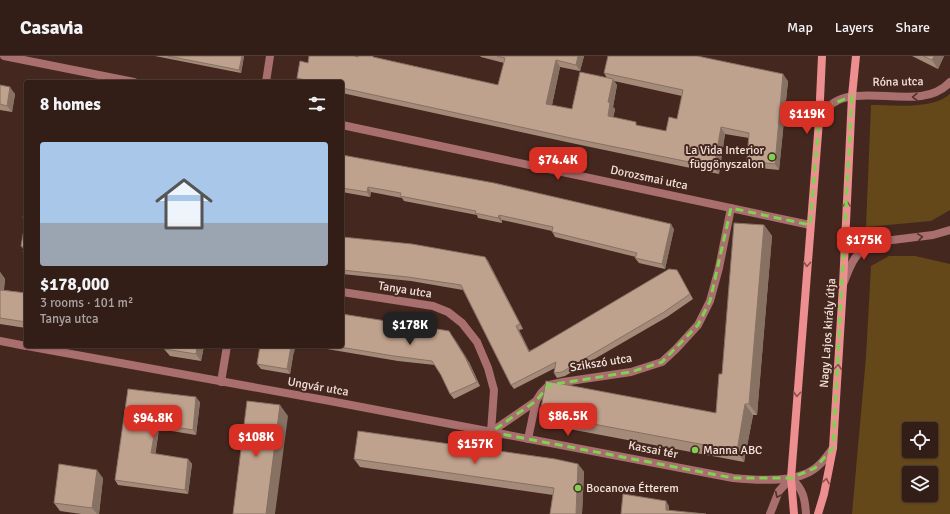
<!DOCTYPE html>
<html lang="en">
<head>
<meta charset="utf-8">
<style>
  :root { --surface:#331e17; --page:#3e2b24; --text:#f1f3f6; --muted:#a9a2a1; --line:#4e3c36; --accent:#d93025 }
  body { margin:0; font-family:Signika,sans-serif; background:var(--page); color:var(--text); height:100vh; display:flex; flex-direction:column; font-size:15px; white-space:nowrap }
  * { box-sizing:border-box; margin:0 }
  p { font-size:13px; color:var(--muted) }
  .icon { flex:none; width:22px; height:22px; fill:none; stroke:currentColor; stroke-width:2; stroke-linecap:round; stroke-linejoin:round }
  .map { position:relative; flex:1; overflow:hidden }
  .panel { position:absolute; left:24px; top:24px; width:320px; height:268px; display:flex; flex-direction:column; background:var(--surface); border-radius:4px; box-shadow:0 1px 3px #0004,0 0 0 1px var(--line) }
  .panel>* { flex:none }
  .controls { position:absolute; left:902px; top:366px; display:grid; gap:8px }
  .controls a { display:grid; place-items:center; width:36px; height:36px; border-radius:4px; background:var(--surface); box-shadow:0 1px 3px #0004,0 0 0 1px var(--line); font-size:20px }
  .price { position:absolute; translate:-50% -34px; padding:0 9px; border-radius:8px; background:var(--accent); color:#fff; font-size:13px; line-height:26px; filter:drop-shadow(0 1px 2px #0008) }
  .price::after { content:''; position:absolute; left:50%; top:24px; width:12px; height:9px; margin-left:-6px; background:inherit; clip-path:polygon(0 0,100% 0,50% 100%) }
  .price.active { background:#222; color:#fff }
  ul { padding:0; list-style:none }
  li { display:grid; align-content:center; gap:8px; height:212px; padding:0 16px }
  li+li { border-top:1px solid var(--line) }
  li span { display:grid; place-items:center; height:124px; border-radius:4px; color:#555 }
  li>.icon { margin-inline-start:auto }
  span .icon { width:72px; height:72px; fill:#fffc; stroke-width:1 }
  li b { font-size:17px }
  h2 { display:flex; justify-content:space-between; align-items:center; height:48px; padding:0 16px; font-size:17px }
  header { display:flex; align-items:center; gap:24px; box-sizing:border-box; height:56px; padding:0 20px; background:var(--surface); border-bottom:1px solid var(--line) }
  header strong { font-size:19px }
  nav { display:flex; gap:22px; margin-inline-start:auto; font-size:14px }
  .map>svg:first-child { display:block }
</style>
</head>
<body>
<header>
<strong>Casavia</strong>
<nav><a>Map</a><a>Layers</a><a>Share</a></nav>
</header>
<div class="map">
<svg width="950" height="458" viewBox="0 0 950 458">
  <rect width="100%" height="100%" fill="#44281f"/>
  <g fill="#644819" fill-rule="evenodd">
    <path d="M950,38V154L931,165L866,171L871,49C893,49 933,54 950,38Z"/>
    <path d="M889,200H915L950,208V458H852L866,301L871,210ZM909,373H931V395H909ZM909,417H931V439H909Z"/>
  </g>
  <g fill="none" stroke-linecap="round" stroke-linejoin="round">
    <g stroke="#a96e6e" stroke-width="8">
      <polyline points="4,0 134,26"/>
      <polyline points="266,26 270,0"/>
      <polyline points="342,69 810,169"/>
      <polyline points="342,236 433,250 448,256 462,267 477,286 488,312 494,334 491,376"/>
      <polyline points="221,326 227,290"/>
      <polyline points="491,376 536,345"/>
      <polyline points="528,383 536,345 541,337 549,329 563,326 631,316 662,306 676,293 698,269 710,245 719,212 731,152"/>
    </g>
    <g stroke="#a96e6e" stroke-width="8">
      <path d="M819,64C843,13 916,63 950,26"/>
      <path d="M844,226C851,207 856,194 876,186L933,179L950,174"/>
      <polyline points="0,285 26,290"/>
      <path d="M27,290L330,345L733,422C753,424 787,426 805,418C818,413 825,403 833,392"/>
      <path d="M791,422C803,433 805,442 806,458"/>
      <polyline points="770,458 779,435 791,422"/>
    </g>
    <g stroke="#ed8e90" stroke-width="8">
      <polyline points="794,458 791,422 819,65 822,0"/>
      <polyline points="818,458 824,438 833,392 843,229 852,40 856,0"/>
    </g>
  </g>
  <g fill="#a48b79" fill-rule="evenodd">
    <polygon points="155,0 244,0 241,17"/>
    <path d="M480,0H584L580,15L560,11L552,49L572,53L607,22L604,17L788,25L779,114L751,111L747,105L749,82L725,78L719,118L576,88L342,37V26H300L297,22L308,7L358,1L378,2L498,29L504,7L481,1ZM614,25L682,40L677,63L666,75L639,70L613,62L615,53L613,51L617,29Z"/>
    <polygon points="912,0 944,0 938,13"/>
    <polygon points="0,29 15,38 12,56 0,54"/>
    <polygon points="342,99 674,173 665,213 639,207 635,202 636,201 555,181 552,175 502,164 502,167 478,162 477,159 404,145 402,142 371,136 370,141 342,136"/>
    <polygon points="26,143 26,200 23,196 24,194 21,190 25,166 23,162"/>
    <polygon points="764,169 772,180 757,359 753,359 744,406 548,369 540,358 716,357 722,318"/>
    <polygon points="342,181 485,201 488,205 523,273 519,274 529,295 680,219 693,243 667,261 565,320 557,322 554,317 555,312 514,333 511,329 463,234 411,225 342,218"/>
    <polygon points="0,216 5,223 4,234 26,237 26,272 0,268"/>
    <polygon points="120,290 141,290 141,292 133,290 133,292"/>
    <polygon points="165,290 204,290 201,305 170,300 164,293"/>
    <polygon points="309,290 342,290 469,306 480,330 454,343 450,338 441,319 435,309 398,305"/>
    <polygon points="293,300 290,318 261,313 257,308"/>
    <polygon points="128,333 200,346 196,379 159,373 155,398 188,403 192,408 188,438 118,429 115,424"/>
    <polygon points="354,403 578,408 584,416 582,458 550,458 553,439 360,411"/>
    <polygon points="103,422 99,458 81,458 60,455 54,447"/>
  </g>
  <g fill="#867163">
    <polygon points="242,0 244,0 241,17 239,14"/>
    <polygon points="578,0 584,0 580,15 576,9"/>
    <polygon points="934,0 944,0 938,13 932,4"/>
    <polygon points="556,4 560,11 551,54 546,48"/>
    <polygon points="783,18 788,25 779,114 775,108"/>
    <polygon points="613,23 617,29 613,51 615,53 612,67 608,60 608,46"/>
    <polygon points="10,31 15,38 12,56 7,50"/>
    <polygon points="721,71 725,78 719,118 714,111"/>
    <polygon points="368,131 371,136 370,141 367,136"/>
    <polygon points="499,159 502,164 502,167 498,162"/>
    <polygon points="671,168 674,173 665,213 662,208"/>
    <polygon points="764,169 772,180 757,359 749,348"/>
    <polygon points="485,201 488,205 523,273 520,268"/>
    <polygon points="0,216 5,223 3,240 0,236"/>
    <polygon points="516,270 519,274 532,300 529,296"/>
    <polygon points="453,280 469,306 480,330 477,326"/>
    <polygon points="197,290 204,290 201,305 196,298"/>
    <polygon points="291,290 296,290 293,300 290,318 287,313 290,296"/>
    <polygon points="196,341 200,346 196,379 193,374"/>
    <polygon points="745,348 753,359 744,406 737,395"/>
    <polygon points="280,349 288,360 275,458 266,458"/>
    <polygon points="156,368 159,373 155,402 151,397"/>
    <polygon points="188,403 192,408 188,438 185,434"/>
    <polygon points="578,408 584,416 582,458 576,458"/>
    <polygon points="97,414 103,422 99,458 97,458 92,452"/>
    <polygon points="666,445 669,450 669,458 666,454"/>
  </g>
  <g fill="#bfa28d" stroke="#867163">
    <polygon points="168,0 242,0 239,14"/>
    <polygon points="309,0 354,0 358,1 358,0 373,0 373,1 498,29 505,2 497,0 578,0 576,9 556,4 546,48 572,53 580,16 613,23 608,46 610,47 608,60 636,66 636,69 666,75 669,61 677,63 683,34 604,17 608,0 697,0 783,18 775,108 747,105 749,77 721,71 714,111 571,82 342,32 342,26 315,26 297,22 300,5 308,7"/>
    <polygon points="923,0 934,0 932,4"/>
    <polygon points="0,29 10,31 7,50 0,48"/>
    <polygon points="342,99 494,127 671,168 662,208 635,202 637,197 552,176 553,171 499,159 498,162 475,157 476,155 400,140 401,137 368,131 367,136 342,132"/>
    <polygon points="26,143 26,196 23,196 24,191 21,190 26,163 23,162"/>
    <polygon points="734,167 764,169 749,348 745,348 737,395 540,358 546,325 716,357 719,318 722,318"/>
    <polygon points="342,181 412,188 485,201 520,268 516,270 529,296 669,213 677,214 690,238 664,256 562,316 554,317 556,306 511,329 461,229 408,221 342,214"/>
    <polygon points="0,234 26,237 26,266 0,262"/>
    <polygon points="342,258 449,275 465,301 477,326 450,338 441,319 432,305 394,300 334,290 342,290"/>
    <polygon points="165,290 197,290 196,298 164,293"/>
    <polygon points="260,290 291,290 290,296 287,313 257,308"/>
    <polygon points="128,333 196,341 193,374 156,368 151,397 188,403 185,434 115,424"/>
    <polygon points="247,345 280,349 266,458 233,458"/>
    <polygon points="358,375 555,403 578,408 576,458 550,458 554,432 354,403"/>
    <polygon points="59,408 97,414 92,452 54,447"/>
    <polygon points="623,438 666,445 666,454 706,458 621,458"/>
  </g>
  <defs><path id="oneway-chevron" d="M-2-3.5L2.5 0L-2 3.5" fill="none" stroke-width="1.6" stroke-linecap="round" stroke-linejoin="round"/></defs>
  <g stroke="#53322b">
    <use href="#oneway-chevron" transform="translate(915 41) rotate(179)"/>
    <use href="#oneway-chevron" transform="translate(920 181) rotate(-9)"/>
    <use href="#oneway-chevron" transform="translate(778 439) rotate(117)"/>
  </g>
  <g stroke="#88514c">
    <use href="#oneway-chevron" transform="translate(847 148) rotate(-87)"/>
    <use href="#oneway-chevron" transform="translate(807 208) rotate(94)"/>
    <use href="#oneway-chevron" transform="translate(838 311) rotate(-86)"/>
    <use href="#oneway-chevron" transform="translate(797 338) rotate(94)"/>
    <use href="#oneway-chevron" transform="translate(826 425) rotate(-79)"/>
  </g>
  <path fill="none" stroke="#80d051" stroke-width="3" stroke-dasharray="8 5" stroke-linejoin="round" d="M852,40L833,392L815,412L791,422H733L491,376L536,345L549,329L631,316L662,306L698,269L710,245L731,152L810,169L819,65L832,48Z"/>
  <g fill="#80d051" stroke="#44281f" stroke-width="1.5">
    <circle cx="772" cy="101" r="4"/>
    <circle cx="695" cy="394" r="4"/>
    <circle cx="578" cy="432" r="4"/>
  </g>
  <g text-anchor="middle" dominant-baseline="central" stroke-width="4" stroke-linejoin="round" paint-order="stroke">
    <g font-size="12" fill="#f5e2dc" stroke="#44281f">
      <text transform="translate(898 26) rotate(-1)">Róna utca</text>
      <text transform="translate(649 122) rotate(12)">Dorozsmai utca</text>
      <text transform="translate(405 234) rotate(9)">Tanya utca</text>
      <text transform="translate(828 277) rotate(-86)">Nagy Lajos király útja</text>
      <text transform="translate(601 307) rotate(-9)">Szikszó utca</text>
      <text transform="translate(318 331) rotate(10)">Ungvár utca</text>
      <text transform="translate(653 394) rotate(11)">Kassai tér</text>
    </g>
    <g font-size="12" fill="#f5e2dc" stroke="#44281f" text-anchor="start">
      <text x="764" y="94" text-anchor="end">La Vida Interior<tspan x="764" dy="14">függönyszalon</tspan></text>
      <text x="703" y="394">Manna ABC</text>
      <text x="586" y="432">Bocanova Étterem</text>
    </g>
  </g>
</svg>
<div class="controls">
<a><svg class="icon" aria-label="locate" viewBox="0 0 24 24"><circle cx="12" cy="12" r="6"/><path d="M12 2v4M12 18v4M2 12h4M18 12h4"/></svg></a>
<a><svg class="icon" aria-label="layers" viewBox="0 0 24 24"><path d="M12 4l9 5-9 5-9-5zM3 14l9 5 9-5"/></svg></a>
</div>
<b class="price" style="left:807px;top:79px">$119K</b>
<b class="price" style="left:558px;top:125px">$74.4K</b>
<b class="price" style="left:864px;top:205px">$175K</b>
<b class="price active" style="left:410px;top:290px">$178K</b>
<b class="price" style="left:568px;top:381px">$86.5K</b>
<b class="price" style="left:153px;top:383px">$94.8K</b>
<b class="price" style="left:256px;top:402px">$108K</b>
<b class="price" style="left:475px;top:409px">$157K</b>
<section class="panel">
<h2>8 homes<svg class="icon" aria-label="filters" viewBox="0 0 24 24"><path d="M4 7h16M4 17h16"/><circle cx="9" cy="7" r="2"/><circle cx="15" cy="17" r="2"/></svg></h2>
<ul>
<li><span style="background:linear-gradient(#a9c7e8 65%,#9aa5b1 0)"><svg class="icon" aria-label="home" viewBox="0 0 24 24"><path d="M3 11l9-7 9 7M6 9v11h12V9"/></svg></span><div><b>$178,000</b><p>3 rooms · 101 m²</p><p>Tanya utca</p></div></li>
</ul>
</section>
</div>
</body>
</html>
